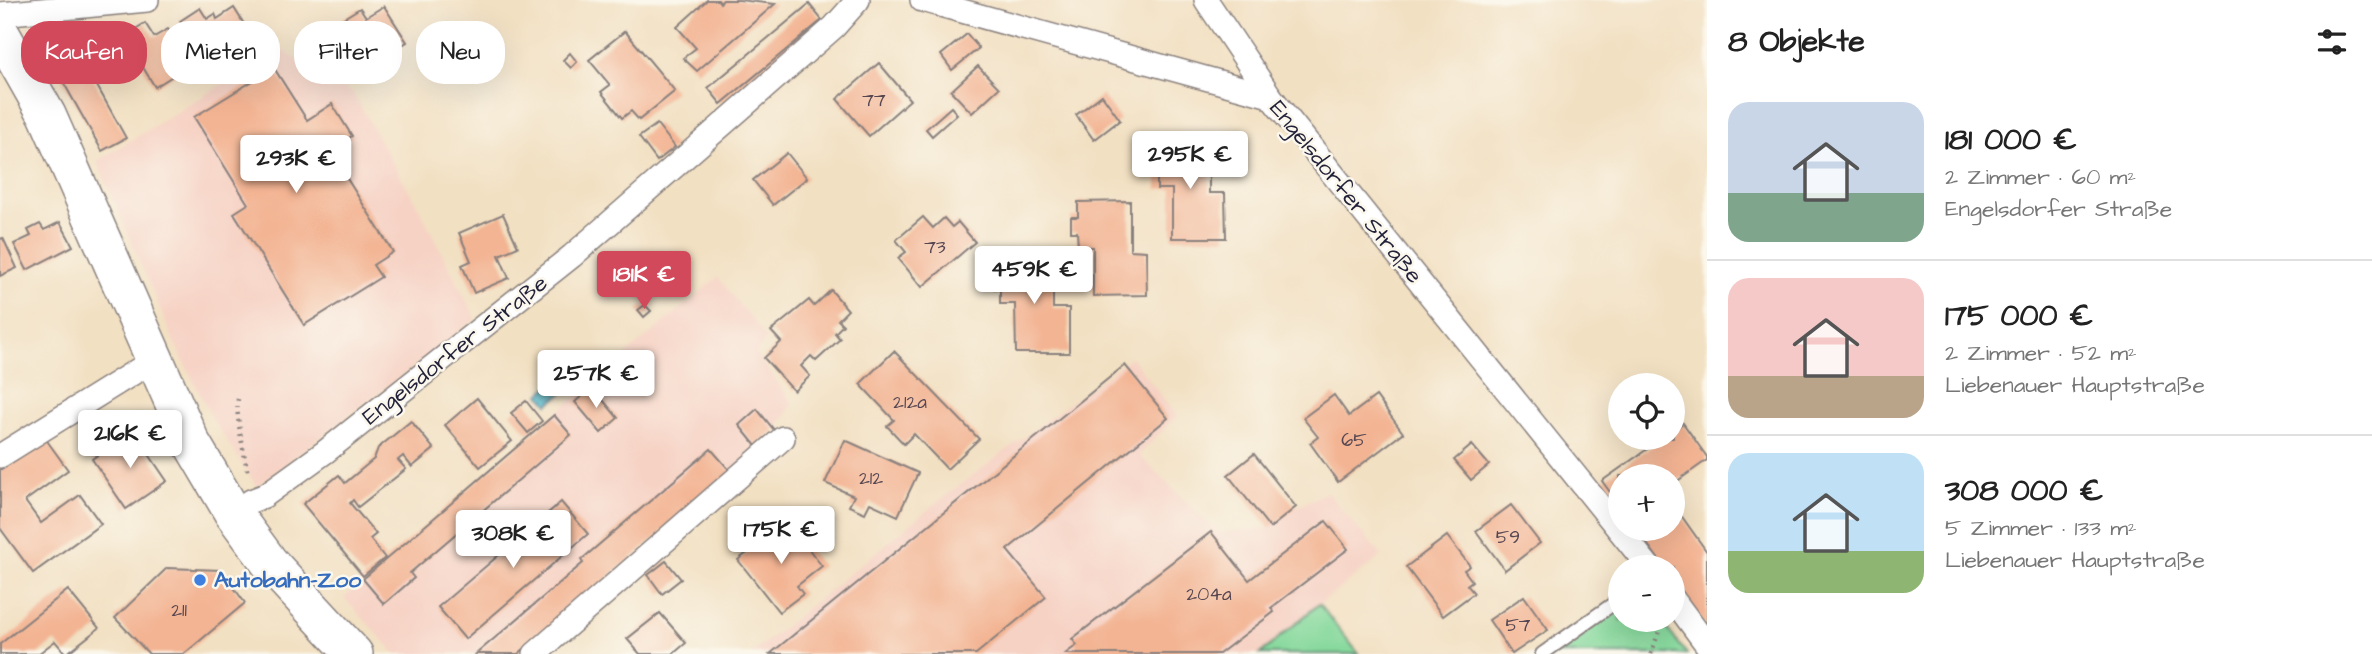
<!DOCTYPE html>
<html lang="de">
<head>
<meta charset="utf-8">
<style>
  :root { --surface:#fff; --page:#f6f6f6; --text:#222; --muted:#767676; --line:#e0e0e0; --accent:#d1495b }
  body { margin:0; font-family:"Architects Daughter",sans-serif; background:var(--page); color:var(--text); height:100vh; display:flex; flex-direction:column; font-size:26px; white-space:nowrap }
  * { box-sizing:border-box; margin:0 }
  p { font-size:23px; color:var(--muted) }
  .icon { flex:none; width:38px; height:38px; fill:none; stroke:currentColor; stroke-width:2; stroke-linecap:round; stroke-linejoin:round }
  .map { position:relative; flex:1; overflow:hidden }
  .details { display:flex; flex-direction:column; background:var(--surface); width:665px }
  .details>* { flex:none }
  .hud { position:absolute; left:21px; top:21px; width:665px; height:63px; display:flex; gap:14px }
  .controls { position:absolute; left:1608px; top:373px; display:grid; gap:14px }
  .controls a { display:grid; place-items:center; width:77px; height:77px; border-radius:50%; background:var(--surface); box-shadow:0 7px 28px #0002; font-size:35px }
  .price { position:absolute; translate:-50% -60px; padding:0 16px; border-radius:7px; background:#fff; color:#222; font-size:23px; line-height:46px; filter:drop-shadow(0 2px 4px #0008) }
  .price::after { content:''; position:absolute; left:50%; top:42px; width:21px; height:16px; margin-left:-10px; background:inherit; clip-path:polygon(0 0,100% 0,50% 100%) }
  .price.on { background:var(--accent); color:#fff }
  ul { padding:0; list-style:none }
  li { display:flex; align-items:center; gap:21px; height:175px; padding:0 21px }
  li+li { border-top:2px solid var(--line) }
  li span { display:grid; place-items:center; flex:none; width:196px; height:140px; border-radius:21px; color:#555 }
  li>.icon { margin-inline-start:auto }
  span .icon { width:84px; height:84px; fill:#fffc; stroke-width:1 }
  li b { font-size:30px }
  h2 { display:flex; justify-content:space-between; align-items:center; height:84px; padding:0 21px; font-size:30px }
  .pill { padding:0 24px; border-radius:28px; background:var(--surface); box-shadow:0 7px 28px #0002; font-size:24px; line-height:63px }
  .pill.on { background:var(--accent); color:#fff }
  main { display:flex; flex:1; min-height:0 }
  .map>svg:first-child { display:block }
</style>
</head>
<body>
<main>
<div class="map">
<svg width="1707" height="654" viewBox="0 0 1707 654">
  <rect width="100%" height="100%" fill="#fbf7ec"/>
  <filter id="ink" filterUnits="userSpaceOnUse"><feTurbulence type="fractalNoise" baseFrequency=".0143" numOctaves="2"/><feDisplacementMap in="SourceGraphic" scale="14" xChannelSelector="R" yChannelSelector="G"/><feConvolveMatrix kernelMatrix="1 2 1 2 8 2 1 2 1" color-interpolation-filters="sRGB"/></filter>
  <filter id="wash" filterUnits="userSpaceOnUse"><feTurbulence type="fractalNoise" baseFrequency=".00686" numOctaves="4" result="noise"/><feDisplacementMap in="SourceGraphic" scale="28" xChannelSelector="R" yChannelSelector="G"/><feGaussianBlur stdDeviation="1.57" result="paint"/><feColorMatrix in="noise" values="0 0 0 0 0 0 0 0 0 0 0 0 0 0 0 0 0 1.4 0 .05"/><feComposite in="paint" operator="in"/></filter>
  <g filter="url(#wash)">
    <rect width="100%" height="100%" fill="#f2e0c2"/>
    <g fill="#f6d2c4">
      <polygon points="280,49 353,93 420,210 476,319 257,486 213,420 176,346 97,161"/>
      <polygon points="718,277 767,339 756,353 793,404 775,431 756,446 732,473 518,654 396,654 344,598 363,579 554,415"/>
      <polygon points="1131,357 1177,416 1139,455 1218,533 1270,528 1296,507 1327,492 1382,556 1296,622 1260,654 751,654 940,500"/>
    </g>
    <g fill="#84d89b" stroke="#537d6b" stroke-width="2">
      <polygon points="1319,604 1359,654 1260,654"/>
      <polygon points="1620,607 1620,620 1660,620 1687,654 1557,654"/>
    </g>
    <polygon fill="#51bace" stroke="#3a6e84" stroke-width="2" points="560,377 569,388 548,404 540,394"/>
    <g id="blocks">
      <g fill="#f3b493">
        <polygon points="707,0 718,0 720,3 723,0 739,0 775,4 697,71 683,58 696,48 677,27"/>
        <polygon points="809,4 822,20 721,104 708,88"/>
        <polygon points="384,6 407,42 353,76 324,30 360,8 366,17"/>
        <polygon points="200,8 207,19 215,14 217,19 234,8 254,40 234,52 228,43 204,59 180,21"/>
        <polygon points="145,23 154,37 168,29 190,65 155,87 124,36"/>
        <polygon points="625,31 675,91 639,120 631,111 622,118 601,92 610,85 589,60"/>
        <polygon points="967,34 979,48 952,70 941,55"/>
        <polygon points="71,39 126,138 102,151 47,53"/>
        <polygon points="570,53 577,62 571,68 563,60"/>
        <polygon points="879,63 910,100 869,136 837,99"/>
        <polygon points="978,66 999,88 972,113 951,91"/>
        <polygon points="274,68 307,120 332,104 352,136 329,150 393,252 373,265 381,277 304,325 234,213 248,204 194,117"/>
        <polygon points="1102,95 1120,120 1094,140 1076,115"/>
        <polygon points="951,107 957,114 932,136 926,129"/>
        <polygon points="657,124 675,147 657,161 639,137"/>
        <polygon points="1157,144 1209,144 1209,193 1225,193 1226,238 1172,238 1172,189 1157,189 1157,174 1150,174 1150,160 1157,160"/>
        <polygon points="787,153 807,178 773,205 753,180"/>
        <polygon points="1130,201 1130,250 1146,251 1147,295 1093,296 1093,247 1078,247 1077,232 1071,232 1071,217 1078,217 1078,202"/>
        <polygon points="503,214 518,247 499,255 509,278 474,293 462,265 471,261 459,233"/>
        <polygon points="923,217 933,228 944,218 952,227 958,222 975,242 922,287 898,258 906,252 896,240"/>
        <polygon points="60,222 73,246 27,270 14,244 31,236 28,230 40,224 44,230"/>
        <polygon points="3,238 17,268 0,276 0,239"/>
        <polygon points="1001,259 1053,259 1053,308 1069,308 1069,353 1016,353 1015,304 1000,304 1000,289 994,289 994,275 1001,275"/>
        <polygon points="678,265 690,280 676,291 664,277"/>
        <polygon points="831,290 848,310 838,320 843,325 835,333 840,339 816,361 811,356 801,366 810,376 794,391 764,358 781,342 771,331 809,300 814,306"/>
        <polygon points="645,305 651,311 644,317 638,310"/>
        <polygon points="894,351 979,439 947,469 914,434 904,444 887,426 894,420 860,384"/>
        <polygon points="1125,365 1168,418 1007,550 1046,597 976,654 770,654"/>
        <polygon points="592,387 618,418 601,433 575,402"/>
        <polygon points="1334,395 1349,416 1376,396 1403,433 1338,482 1310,443 1318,437 1303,418"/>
        <polygon points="477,398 512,441 480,467 445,425"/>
        <polygon points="526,401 542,421 528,433 511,413"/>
        <polygon points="757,409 775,431 756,446 739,425"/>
        <polygon points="554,415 571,435 410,573 414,578 384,604 363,579"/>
        <polygon points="411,421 434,449 412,467 403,456 398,460 406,469 358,507 353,500 350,503 376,534 370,539 385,558 363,576 303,504 339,475 345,483 374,459 378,448"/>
        <polygon points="1683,423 1707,457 1707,460 1673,484 1673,476 1620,476 1620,506 1602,481 1663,438 1673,438 1673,430"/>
        <polygon points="133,431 167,481 126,509 92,459"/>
        <polygon points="45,438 68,470 25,501 41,523 80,495 101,524 33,573 0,528 0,470"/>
        <polygon points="845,440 918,473 898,516 870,503 865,513 849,506 854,496 825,483"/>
        <polygon points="1472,445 1489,465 1471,480 1454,460"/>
        <polygon points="711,449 732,473 518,654 476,654 583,563 581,560"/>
        <polygon points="1254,454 1296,507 1270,528 1228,475"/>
        <polygon points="561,502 588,534 465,639 438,607"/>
        <polygon points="1673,504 1707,552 1707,628 1673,580 1673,567 1664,567 1636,528 1673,528"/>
        <polygon points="1511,505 1540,543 1505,570 1476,531"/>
        <polygon points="1326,521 1348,549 1271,608 1274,612 1219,654 1065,654 1077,645 1072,639 1211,532 1249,580"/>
        <polygon points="787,522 822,566 797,586 803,594 779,612 738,560"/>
        <polygon points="1447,536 1470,566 1464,570 1472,581 1467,585 1474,593 1443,616 1406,567"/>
        <polygon points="666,561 681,579 662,594 648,575"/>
        <polygon points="167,568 221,570 245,603 184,654 149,654 115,618"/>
        <polygon points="68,590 99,628 66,654 55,641 38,654 0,654 0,644"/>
        <polygon points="1524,596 1548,630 1512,654 1489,620"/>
        <polygon points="660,613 686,643 673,654 640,654 627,639"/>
      </g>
    </g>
  </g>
  <g filter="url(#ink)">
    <use href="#blocks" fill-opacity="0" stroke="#8a817e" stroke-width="2"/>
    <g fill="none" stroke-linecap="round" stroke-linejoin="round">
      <defs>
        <polyline id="service" points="1542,654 1620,599"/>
        <g id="minor">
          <polyline points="922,0 1270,96 1649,567"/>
          <polyline points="1206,0 1270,96"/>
          <polyline points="0,14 147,0"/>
          <polyline points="0,456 154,360"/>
          <polyline points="233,513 251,501 264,496 325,452 572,256 834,27 858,0"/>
          <polyline points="1673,599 1707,645"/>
          <polyline points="535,654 783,438"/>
        </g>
        <polyline id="primary" points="0,32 47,115 191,442 233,513 269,562 354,654"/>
      </defs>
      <use href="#service" stroke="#8a817e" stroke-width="16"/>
      <use href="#minor" stroke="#8a817e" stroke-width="26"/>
      <use href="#primary" stroke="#8a817e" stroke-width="40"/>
      <g stroke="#8a817e" stroke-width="4.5" stroke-dasharray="2 5" stroke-linecap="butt">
        <path d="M238,399C235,415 245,456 248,475"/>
        <polyline points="1651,654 1662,623"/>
      </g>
      <use href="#service" stroke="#fff" stroke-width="12"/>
      <use href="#minor" stroke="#fff" stroke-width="23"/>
      <use href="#primary" stroke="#fff" stroke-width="37"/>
    </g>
  </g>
  <circle fill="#3f7fe0" stroke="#fbf7ec" stroke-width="2.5" cx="200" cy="580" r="7"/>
  <g text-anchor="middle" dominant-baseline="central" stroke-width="5" stroke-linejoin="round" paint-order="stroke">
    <g font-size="19" fill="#564651">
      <text x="874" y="100">77</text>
      <text x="935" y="247">73</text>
      <text x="910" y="402">212a</text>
      <text x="1354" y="440">65</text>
      <text x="871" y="478">212</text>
      <text x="1508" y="537">59</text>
      <text x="1209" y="594">204a</text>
      <text x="179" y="610">211</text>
      <text x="1518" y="625">57</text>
    </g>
    <g font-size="23" fill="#22223b" stroke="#fbf7ec">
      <text transform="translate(1346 192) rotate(51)">Engelsdorfer Straße</text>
      <text transform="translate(455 350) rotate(-38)">Engelsdorfer Straße</text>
    </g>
    <g font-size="23" font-weight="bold" fill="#366cbe" stroke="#fbf7ec" text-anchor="start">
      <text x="214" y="580">Autobahn-Zoo</text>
    </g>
  </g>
</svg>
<div class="controls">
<a><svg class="icon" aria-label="locate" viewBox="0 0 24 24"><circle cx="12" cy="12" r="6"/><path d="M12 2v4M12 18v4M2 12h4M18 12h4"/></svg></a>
<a>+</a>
<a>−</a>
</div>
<b class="price" style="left:1190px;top:191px">295K €</b>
<b class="price" style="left:296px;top:195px">293K €</b>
<b class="price" style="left:1034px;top:306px">459K €</b>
<b class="price on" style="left:644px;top:311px">181K €</b>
<b class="price" style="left:596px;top:410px">257K €</b>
<b class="price" style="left:130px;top:470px">216K €</b>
<b class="price" style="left:781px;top:566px">175K €</b>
<b class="price" style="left:513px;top:570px">308K €</b>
<div class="hud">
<a class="pill on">Kaufen</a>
<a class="pill">Mieten</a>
<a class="pill">Filter</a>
<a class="pill">Neu</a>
</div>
</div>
<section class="details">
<h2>8 Objekte<svg class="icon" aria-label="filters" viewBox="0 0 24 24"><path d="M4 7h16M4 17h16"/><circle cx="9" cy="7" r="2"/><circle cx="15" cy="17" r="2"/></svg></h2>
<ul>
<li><span style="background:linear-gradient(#c9d6e8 65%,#7fa58c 0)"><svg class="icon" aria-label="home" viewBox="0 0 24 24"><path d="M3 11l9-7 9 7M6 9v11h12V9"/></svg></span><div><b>181 000 €</b><p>2 Zimmer · 60 m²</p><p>Engelsdorfer Straße</p></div></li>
<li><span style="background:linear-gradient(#f6c9c9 70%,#b9a48a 0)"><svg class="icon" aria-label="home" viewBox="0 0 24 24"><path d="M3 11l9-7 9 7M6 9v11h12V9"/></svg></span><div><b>175 000 €</b><p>2 Zimmer · 52 m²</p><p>Liebenauer Hauptstraße</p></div></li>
<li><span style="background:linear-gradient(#bfe0f5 70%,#8fb573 0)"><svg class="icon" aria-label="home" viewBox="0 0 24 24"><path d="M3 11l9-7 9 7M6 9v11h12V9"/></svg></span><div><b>308 000 €</b><p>5 Zimmer · 133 m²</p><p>Liebenauer Hauptstraße</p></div></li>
</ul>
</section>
</main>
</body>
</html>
